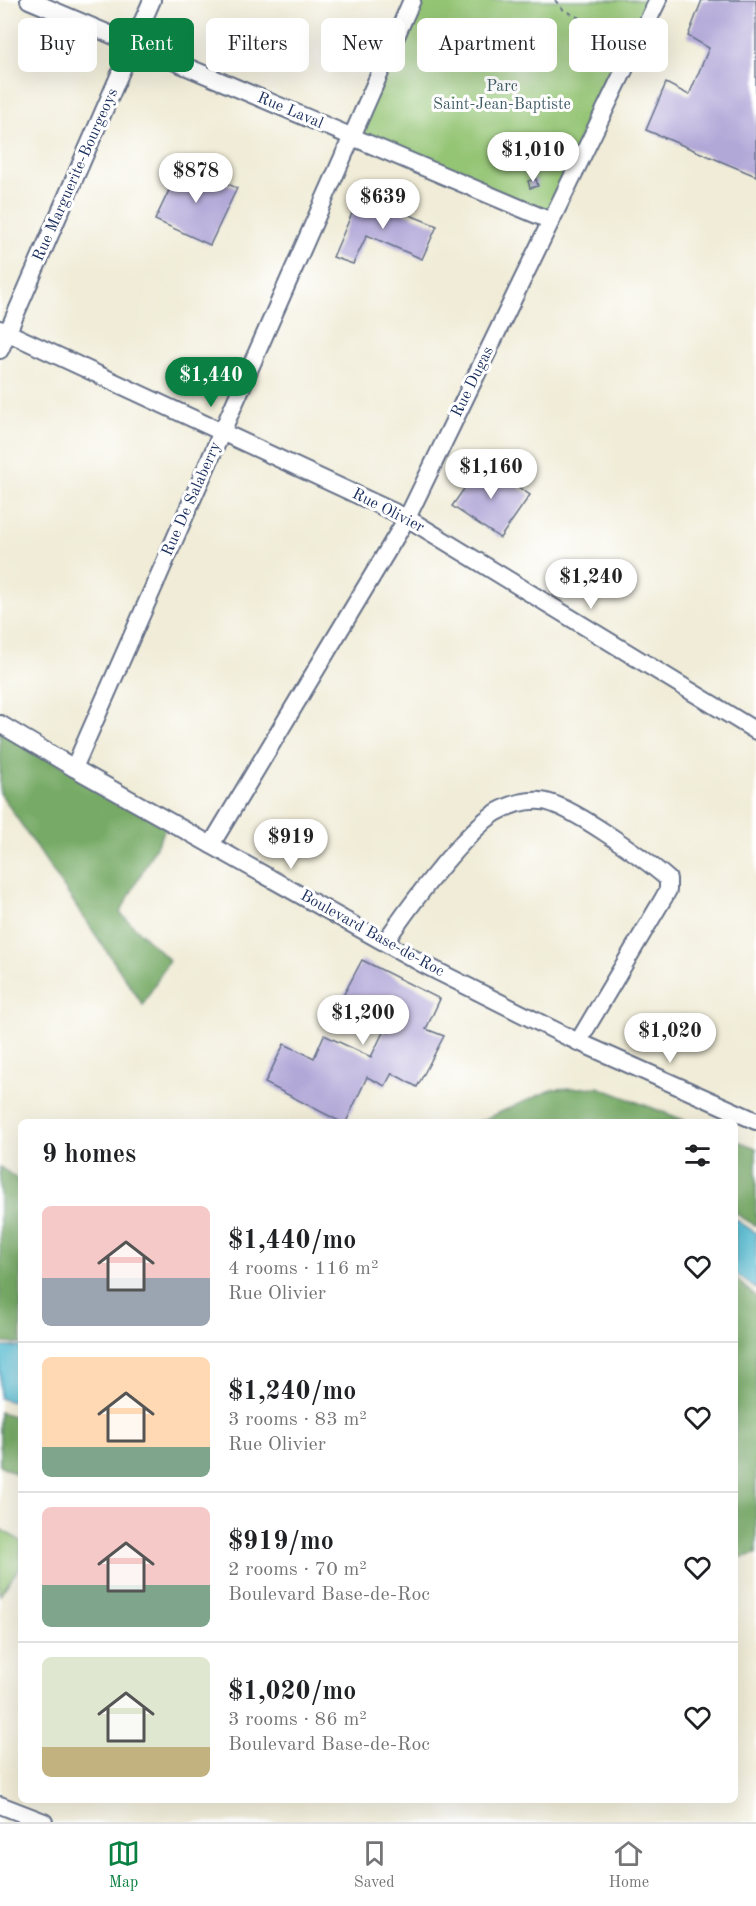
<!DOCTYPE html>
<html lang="en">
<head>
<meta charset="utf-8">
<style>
  :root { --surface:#fff; --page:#f2f2f2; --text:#202124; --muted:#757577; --line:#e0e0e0; --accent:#0b8043 }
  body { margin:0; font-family:"Old Standard TT",serif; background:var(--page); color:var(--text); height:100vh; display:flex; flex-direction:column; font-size:22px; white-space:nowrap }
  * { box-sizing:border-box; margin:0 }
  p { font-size:20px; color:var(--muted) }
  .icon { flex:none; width:33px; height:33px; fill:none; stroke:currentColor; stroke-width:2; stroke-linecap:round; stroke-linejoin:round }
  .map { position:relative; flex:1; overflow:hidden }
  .details { position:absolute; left:18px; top:1119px; width:720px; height:684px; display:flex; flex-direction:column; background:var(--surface); border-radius:9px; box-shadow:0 6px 24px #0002 }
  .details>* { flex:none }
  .hud { position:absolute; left:18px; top:18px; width:720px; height:54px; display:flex; gap:12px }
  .price { position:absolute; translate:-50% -51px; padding:0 14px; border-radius:21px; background:#fff; color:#222; font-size:20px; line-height:39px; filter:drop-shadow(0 2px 3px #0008) }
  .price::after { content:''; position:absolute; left:50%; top:36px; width:18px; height:14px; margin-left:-9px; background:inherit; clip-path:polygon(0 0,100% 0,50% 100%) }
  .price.selected { background:var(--accent); color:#fff }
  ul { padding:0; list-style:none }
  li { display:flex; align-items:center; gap:18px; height:150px; padding:0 24px }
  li+li { border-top:2px solid var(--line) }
  li span { display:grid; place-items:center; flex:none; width:168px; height:120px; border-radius:9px; color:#555 }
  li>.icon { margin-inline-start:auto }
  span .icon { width:72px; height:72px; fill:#fffc; stroke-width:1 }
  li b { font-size:26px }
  h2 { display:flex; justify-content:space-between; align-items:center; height:72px; padding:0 24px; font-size:26px }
  .tag { padding:0 21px; border-radius:9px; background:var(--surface); box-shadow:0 6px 24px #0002; font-size:21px; line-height:54px }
  .tag.selected { background:var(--accent); color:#fff }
  .dock { display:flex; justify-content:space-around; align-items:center; height:84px; border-top:2px solid var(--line); background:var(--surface); font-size:16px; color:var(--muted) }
  .dock a { display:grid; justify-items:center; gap:3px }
  .dock .selected { color:var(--accent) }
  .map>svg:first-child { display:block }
</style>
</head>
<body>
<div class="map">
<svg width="756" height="1822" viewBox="0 0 756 1822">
  <rect width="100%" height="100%" fill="#fff"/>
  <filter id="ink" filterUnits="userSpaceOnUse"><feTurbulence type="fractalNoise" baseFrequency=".0167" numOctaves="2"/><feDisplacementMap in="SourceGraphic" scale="12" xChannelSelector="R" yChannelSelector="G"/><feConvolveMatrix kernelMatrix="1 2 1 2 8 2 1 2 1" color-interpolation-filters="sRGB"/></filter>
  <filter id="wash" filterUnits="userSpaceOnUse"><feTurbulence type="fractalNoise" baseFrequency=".008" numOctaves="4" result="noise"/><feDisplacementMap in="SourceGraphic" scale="24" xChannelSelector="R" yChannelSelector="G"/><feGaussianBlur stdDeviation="1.35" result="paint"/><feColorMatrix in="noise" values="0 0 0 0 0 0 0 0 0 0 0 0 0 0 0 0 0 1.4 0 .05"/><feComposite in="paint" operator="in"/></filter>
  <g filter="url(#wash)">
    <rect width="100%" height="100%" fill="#f0ecd7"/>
    <g fill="#94c574" stroke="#587a69" stroke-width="1.5">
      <polygon points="412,0 652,0 551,221 352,137"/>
      <polygon points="0,1529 21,1541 21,1565 0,1595"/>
    </g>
    <g fill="#7a6" stroke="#496c62" stroke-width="1.5">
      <polygon points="0,729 167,826 120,913 169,960 143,1005 0,793"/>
      <polygon points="598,1087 689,1122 478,1122 553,1089"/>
      <polygon points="735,1140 756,1148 756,1226 735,1213"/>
      <polygon points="0,1167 16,1178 21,1189 21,1344 0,1343"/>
      <polygon points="735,1278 756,1297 756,1554 735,1559"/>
      <polygon points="0,1412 21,1418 21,1477 0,1465"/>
    </g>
    <g fill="#56bdd3" stroke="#387698" stroke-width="1.5">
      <polygon points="735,1219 756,1233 756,1289 735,1273"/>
      <polygon points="0,1347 21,1347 21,1405 0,1398"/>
    </g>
    <g id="blocks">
      <g fill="#b2a8d8">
        <polygon points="702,0 756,0 756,176 646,130 666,83 689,95 709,48 688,36"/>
        <polygon points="182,163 237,188 210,245 155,220"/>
        <polygon points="536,179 538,186 530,188 528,181"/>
        <polygon points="360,195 437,226 422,259 367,235 353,264 333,257"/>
        <polygon points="482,463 530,495 500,538 452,506"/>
        <polygon points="362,960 440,999 426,1029 444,1036 417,1087 392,1073 385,1086 367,1077 346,1122 341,1122 265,1083 284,1044 314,1058 324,1035 371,1057 392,1014 367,1004 355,1027 333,1015"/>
      </g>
    </g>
  </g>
  <g filter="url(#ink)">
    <use href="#blocks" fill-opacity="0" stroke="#667188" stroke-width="1.5"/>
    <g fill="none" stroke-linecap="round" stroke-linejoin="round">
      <defs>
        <g id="minor">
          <polyline points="29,0 551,221"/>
          <polyline points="0,329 407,518 756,731"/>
          <polyline points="0,350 152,0"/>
          <polyline points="0,724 74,768 423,964 570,1038 756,1121"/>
          <polyline points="74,768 412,0"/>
          <polyline points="211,845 407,518 658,0"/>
          <path d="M385,942C409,907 434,873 463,842C474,831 484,819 497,812C511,804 525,800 541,801C567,802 646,860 668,879V890L663,899L578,1042"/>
          <polyline points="0,1805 44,1822"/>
        </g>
      </defs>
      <use href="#minor" stroke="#667188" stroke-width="20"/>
      <polyline stroke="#667188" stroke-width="2" stroke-dasharray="4.5 4.5" stroke-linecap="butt" points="555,0 562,9 621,39"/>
      <use href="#minor" stroke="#fff" stroke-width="16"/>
    </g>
  </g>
  <g text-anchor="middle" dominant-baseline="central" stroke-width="6" stroke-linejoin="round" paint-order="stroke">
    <g font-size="16" fill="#3f5c65" stroke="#fff">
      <text x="502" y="87">Parc<tspan x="502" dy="18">Saint-Jean-Baptiste</tspan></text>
    </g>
    <g font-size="16" fill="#1b2f5e" stroke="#fff">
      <text transform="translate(290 111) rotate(23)">Rue Laval</text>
      <text transform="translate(76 175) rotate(-66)">Rue Marguerite-Bourgeoys</text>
      <text transform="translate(473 382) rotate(-64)">Rue Dugas</text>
      <text transform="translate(192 499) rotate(-66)">Rue De Salaberry</text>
      <text transform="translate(388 511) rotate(27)">Rue Olivier</text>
      <text transform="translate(372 934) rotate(29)">Boulevard Base-de-Roc</text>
    </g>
  </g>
</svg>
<b class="price" style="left:533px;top:183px">$1,010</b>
<b class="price" style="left:196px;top:204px">$878</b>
<b class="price" style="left:383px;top:230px">$639</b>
<b class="price selected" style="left:211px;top:408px">$1,440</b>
<b class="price" style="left:491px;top:500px">$1,160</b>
<b class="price" style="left:591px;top:610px">$1,240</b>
<b class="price" style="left:291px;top:870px">$919</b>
<b class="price" style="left:363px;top:1046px">$1,200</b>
<b class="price" style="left:670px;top:1064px">$1,020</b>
<div class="hud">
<a class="tag">Buy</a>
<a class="tag selected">Rent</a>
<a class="tag">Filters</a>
<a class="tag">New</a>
<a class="tag">Apartment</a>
<a class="tag">House</a>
</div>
<section class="details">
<h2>9 homes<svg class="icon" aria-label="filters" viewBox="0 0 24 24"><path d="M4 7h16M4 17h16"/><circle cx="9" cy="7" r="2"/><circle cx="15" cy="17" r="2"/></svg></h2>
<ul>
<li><span style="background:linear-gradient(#f6c9c9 60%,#9aa5b1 0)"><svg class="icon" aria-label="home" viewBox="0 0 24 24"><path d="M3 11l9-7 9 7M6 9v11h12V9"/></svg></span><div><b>$1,440/mo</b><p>4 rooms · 116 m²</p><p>Rue Olivier</p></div><svg class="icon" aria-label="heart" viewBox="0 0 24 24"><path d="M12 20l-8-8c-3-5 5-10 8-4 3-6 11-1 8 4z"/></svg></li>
<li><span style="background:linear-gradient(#ffd9b3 75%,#7fa58c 0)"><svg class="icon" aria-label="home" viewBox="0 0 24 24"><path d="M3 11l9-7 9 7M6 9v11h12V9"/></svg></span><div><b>$1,240/mo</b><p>3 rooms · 83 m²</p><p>Rue Olivier</p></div><svg class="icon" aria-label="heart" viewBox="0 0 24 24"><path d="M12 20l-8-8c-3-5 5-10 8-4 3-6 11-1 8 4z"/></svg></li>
<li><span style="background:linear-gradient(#f6c9c9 65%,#7fa58c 0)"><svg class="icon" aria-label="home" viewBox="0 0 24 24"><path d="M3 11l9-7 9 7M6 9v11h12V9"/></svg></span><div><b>$919/mo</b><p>2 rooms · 70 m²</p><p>Boulevard Base-de-Roc</p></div><svg class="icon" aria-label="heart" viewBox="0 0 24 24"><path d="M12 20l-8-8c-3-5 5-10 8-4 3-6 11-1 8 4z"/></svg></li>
<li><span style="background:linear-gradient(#dfe7d0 75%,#c2b280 0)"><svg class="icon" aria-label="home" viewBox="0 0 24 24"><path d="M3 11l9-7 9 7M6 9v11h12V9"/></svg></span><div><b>$1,020/mo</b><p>3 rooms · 86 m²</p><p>Boulevard Base-de-Roc</p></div><svg class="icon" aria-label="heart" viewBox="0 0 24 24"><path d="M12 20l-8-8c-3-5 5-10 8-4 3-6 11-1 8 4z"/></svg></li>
</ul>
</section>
</div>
<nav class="dock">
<a class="selected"><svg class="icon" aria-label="map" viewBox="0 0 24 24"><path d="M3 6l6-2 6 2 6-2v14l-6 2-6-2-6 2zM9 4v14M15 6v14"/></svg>Map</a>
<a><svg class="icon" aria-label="saved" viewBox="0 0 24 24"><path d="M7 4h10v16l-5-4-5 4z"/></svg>Saved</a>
<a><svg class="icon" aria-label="home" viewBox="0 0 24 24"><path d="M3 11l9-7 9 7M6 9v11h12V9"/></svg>Home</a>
</nav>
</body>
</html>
